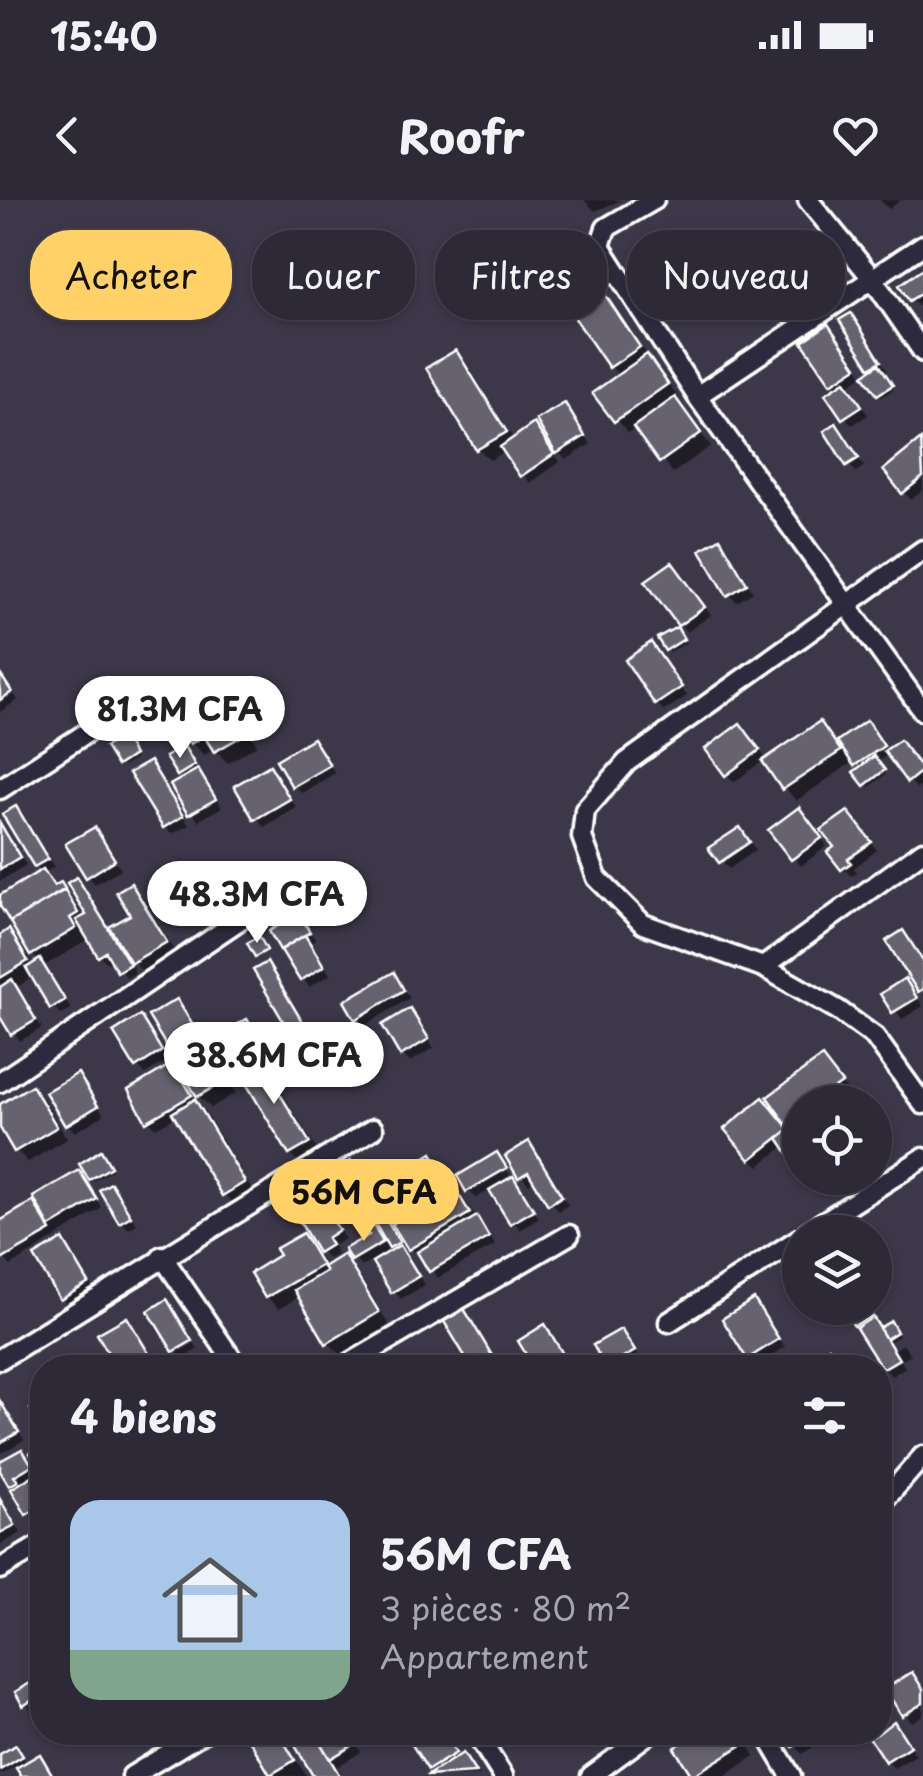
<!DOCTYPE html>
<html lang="fr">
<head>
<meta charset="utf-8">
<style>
  :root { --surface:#2d2937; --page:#35313f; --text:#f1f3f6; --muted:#a7a6ad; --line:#484552; --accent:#ffd166 }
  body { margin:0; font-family:"Playpen Sans",sans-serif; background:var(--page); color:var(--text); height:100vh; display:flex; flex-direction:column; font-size:38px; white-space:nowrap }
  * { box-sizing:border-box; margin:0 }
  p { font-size:32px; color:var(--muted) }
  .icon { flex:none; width:55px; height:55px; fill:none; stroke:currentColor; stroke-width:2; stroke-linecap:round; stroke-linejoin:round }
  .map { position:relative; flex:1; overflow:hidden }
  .sheet { position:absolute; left:30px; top:1155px; width:862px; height:390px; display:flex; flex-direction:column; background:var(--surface); border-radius:40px; box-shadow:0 2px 8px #0004,0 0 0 2px var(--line) }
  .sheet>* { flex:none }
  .top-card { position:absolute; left:30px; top:30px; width:865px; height:90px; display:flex; gap:20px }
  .tools { position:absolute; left:782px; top:885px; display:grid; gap:20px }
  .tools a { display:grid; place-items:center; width:110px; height:110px; border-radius:50%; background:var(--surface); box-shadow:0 2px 8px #0004,0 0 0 2px var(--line); font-size:50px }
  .price { position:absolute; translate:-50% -85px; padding:0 22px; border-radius:35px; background:#fff; color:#222; font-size:32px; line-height:65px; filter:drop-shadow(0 2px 5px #0008) }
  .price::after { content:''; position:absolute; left:50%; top:60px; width:30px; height:22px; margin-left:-15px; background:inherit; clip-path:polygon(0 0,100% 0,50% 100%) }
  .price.on { background:var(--accent); color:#111 }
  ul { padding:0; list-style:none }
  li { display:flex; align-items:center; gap:30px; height:250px; padding:0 40px }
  li span { display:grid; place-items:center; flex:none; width:280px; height:200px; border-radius:30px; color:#555 }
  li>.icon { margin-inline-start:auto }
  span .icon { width:120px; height:120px; fill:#fffc; stroke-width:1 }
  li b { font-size:42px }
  h2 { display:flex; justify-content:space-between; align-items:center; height:120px; padding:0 40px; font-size:42px }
  .tag { padding:0 35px; border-radius:40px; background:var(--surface); box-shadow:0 2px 8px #0004,0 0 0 2px var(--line); font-size:35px; line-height:90px }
  .tag.on { background:var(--accent); color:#111 }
  .status { display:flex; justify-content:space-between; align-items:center; height:70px; padding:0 50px; background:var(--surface); direction:ltr }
  .status svg { height:28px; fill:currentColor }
  header { display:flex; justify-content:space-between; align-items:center; height:130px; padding:0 40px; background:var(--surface); font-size:45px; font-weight:700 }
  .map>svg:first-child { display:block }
</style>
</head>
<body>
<div class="status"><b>15:40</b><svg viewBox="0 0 49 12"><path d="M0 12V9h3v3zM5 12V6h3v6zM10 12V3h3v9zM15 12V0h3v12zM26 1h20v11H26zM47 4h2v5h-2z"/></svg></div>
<header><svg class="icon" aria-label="back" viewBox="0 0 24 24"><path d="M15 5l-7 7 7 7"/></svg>Roofr<svg class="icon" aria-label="heart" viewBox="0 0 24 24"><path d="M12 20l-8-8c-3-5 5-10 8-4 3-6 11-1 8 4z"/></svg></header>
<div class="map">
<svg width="923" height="1576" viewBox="0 0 923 1576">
  <rect width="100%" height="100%" fill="#3c3749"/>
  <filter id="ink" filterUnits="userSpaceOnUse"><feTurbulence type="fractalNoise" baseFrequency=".01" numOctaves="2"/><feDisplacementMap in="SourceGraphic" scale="20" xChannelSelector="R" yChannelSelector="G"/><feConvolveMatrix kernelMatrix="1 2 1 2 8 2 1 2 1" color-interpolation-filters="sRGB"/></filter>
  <g filter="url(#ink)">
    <g fill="#0007" fill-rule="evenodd">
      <polygon points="584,0 621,0 595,11"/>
      <polygon points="880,0 901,0 889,9"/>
      <polygon points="923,72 923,104 919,107 911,99"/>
      <polygon points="602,93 678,197 674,200 711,246 673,273 636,227 628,233 596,193 620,176 611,167"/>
      <polygon points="858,124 887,170 883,172 894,189 882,197 867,176 875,170"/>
      <polygon points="835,135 863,175 847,186 868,215 852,225 828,195 838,188 805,143"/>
      <polygon points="456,153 468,165 514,240 541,234 560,262 530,283 506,251 490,260 478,249"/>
      <polygon points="564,206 591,244 566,260 557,251"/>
      <polygon points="836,226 864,266 856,272 848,264"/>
      <polygon points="921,243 923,290 911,300 904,292"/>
      <polygon points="719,341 753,392 737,402 729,394"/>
      <polygon points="672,365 711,415 687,432 680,424"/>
      <polygon points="679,433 686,443 670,452 667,449"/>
      <polygon points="651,446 687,496 664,511 657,504"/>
      <polygon points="219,491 231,503 257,545 228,563 214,549 204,555 192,543"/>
      <polygon points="14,494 18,500 0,512 0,503"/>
      <polygon points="820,524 837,543 867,524 888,552 908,550 923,571 923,584 917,589 889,554 877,562 886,574 869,587 856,572 861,569 854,561 796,601 764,560 734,582 726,574 747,534 767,560"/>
      <polygon points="313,541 335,573 302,593 294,585"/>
      <polygon points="126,542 136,559 122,567 119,564"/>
      <polygon points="186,552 222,607 198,621 174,586 184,580 179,575"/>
      <polygon points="150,564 189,625 172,634 165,627"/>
      <polygon points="269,568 296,607 264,627 237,587"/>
      <polygon points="16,609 54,667 43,673 55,688 60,685 68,693 84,718 89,715 76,680 109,730 133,716 131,686 143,698 177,755 145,774 128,756 135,773 127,778 113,760 108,763 100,756 90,739 44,766 71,809 60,815 34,777 17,787 42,828 20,841 0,812 0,738 9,733 23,747 34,766 40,762 30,752 0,698 42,673 36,666"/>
      <polygon points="806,618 827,646 801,666 772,630"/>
      <polygon points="855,621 877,650 854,668 857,672 851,676 843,668"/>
      <polygon points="0,626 26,665 0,681"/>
      <polygon points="95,630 121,669 95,684 88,676"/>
      <polygon points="747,638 756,650 729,669 712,649"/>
      <polygon points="298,717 316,740 311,743 330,775 309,787 273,732"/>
      <polygon points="266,765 311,836 302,842 294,834"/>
      <polygon points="393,775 410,798 364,826 357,818"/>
      <polygon points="905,781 923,806 902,819 883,794"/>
      <polygon points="176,802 188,814 236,893 211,908 199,896"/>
      <polygon points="410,812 434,848 410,862 402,855"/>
      <polygon points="140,819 168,860 145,874 137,866"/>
      <polygon points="247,822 266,849 240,864 220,837"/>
      <polygon points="822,860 852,896 843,902 800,902 800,934 788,922"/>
      <polygon points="258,861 270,873 320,955 302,966 290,954"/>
      <polygon points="172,866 207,914 255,995 236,1006 224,994 177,916 156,928 148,920"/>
      <polygon points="78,876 104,915 75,932 67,924"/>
      <polygon points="32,888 44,900 67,939 28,962 16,950 0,923 0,907"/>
      <polygon points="770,908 792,932 800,950 793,954 786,945 759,966 751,959"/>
      <polygon points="529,944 568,1005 558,1011 536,980 528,984 508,956"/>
      <polygon points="497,955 539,1018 520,1030 492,989 476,998 468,990"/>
      <polygon points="104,956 112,970 94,981 91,978"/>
      <path d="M432,956L451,980L442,971L439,975L466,1002L495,1045L438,1078L424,1060L402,1041L403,1052L425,1085L401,1099L374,1060L361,1067L348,1050L372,1036L368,1022L364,1025L356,1017L367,992L383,1008L371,983L340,1001L333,994L351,964L366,983L387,970L395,978ZM382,1008L397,1023L391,1027Z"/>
      <polygon points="79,973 102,1008 11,1066 0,1054 0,1024"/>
      <polygon points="111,986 137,1024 129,1029 121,1021"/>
      <polygon points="318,998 345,1039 333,1046 337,1054 328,1059 320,1050"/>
      <polygon points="303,1036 315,1048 326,1068 344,1058 356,1070 389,1125 340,1154 328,1142 300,1096 279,1109 267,1097 283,1056"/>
      <polygon points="63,1042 95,1091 69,1106 62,1098"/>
      <polygon points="753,1102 785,1147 757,1165 749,1157"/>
      <polygon points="845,1108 867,1108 882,1129 893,1127 899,1136 889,1142 894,1150 903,1144 911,1155 901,1161 905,1167 892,1176 884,1168"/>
      <polygon points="463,1111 497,1163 501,1160 509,1168 475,1168"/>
      <polygon points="545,1128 552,1135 572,1167 537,1168"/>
      <polygon points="621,1132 640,1160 627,1168 609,1168 596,1146"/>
      <polygon points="194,1143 198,1149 183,1158 177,1153"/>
      <polygon points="0,1204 24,1240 0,1254"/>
      <polygon points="21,1252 42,1282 42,1317 36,1321 0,1266"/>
      <polygon points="0,1298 21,1333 0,1345"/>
      <polygon points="912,1475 923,1489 923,1515 912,1522 904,1514"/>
      <polygon points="42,1479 42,1506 32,1512 18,1493"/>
      <polygon points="894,1524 916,1555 894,1568 887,1561"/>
      <polygon points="257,1532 279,1532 306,1576 275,1576"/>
      <polygon points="290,1532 349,1532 361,1552 337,1567 343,1576 316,1576"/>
      <polygon points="373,1532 393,1532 381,1540"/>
      <polygon points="443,1532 460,1558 463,1556 480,1576 430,1576 435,1573 413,1541"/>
      <polygon points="703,1532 741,1532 755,1556 725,1576 695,1576 677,1548"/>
      <polygon points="790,1532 836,1532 802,1554 787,1534"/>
      <polygon points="19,1551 27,1564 40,1557 54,1576 24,1576 17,1565 0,1575 0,1557"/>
    </g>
    <g fill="#666270" stroke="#fff" stroke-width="2.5">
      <polygon points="923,69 923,92 909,101 899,85"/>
      <polygon points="602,90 640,147 609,168 570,111"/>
      <polygon points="851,113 881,161 870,168 839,120"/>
      <polygon points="828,124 857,167 831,184 802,142"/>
      <polygon points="456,150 507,232 476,250 426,168"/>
      <polygon points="647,154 668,184 614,222 592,193"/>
      <polygon points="879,164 893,185 877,195 863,175"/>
      <polygon points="845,181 862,206 842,219 825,194"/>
      <polygon points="675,197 701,233 659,263 633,227"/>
      <polygon points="565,203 585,236 556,254 536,220"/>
      <polygon points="534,223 554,254 520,277 500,247"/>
      <polygon points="836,223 859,258 846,266 824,231"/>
      <polygon points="921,239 923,277 902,294 883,270"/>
      <polygon points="720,338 747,384 727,396 700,350"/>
      <polygon points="672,362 705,407 678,426 645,381"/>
      <polygon points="677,427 684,439 665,451 657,438"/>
      <polygon points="651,442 682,487 655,505 625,460"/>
      <polygon points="0,474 12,492 0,500"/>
      <polygon points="220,488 247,533 214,552 204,536 190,544 177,523 185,518 181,511"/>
      <polygon points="867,520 884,546 854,566 837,541"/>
      <polygon points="820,521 841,551 782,590 762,561"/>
      <polygon points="740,523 760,550 725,576 705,549"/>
      <polygon points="123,536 134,555 117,566 105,547"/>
      <polygon points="313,538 330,565 292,587 276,560"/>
      <polygon points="900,540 923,570 907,583 884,551"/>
      <polygon points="184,546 195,565 177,576 165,557"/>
      <polygon points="874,556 885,570 864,586 853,572"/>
      <polygon points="150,561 183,616 163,628 129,573"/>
      <polygon points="270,565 290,599 254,620 234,586"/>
      <polygon points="198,569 216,599 188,615 170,585"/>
      <polygon points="16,606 48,659 34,667 2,614"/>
      <polygon points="799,607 822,638 791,660 768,630"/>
      <polygon points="848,611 872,642 848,659 851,663 841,670 827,652 834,647 821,630"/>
      <polygon points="0,623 20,657 0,669"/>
      <polygon points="95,627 115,660 86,678 65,644"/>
      <polygon points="740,627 750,642 719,663 708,648"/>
      <polygon points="43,669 54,686 61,682 65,689 10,722 0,706 0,695"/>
      <polygon points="77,677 130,764 117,772 106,752 98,757 76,720 86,715 67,683"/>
      <polygon points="131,683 167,742 131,763 109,727 130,715 116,692"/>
      <polygon points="65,690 78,713 70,718 76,728 30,756 10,722"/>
      <polygon points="299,714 310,732 280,750 269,731"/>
      <polygon points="9,729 28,761 0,778 0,735"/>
      <polygon points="903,730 923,761 923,789 918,792 886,741"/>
      <polygon points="305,735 324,766 300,781 281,750"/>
      <polygon points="259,736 267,750 255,757 247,743"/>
      <polygon points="40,759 65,800 50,809 26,768"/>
      <polygon points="267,762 306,828 292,836 253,770"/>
      <polygon points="394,772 404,790 355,820 344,801"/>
      <polygon points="905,778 917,798 892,813 880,794"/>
      <polygon points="12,779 36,820 11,835 0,817 0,787"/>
      <polygon points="177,799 226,880 197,897 148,816"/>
      <polygon points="410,808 429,839 400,856 382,825"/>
      <polygon points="140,815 162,851 135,868 113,832"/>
      <polygon points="247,819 260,840 230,858 217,836"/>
      <polygon points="822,857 842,883 815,902 800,902 800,914 786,924 767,897"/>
      <polygon points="258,858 310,943 289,955 238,870"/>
      <polygon points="173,863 192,895 146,922 128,890"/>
      <polygon points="78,873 98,906 65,926 45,892"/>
      <polygon points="32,885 57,927 14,952 0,928 0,904"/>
      <polygon points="763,897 789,929 750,960 724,929"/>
      <polygon points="195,899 245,982 222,996 172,913"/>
      <polygon points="792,929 800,945 788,953 778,938"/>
      <polygon points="529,941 562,996 548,1005 528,972 518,978 505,956"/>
      <polygon points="101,950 111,967 89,980 79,964"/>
      <polygon points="497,952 507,968 466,992 457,976"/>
      <polygon points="432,953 449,982 388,1018 366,980 388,967 394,976"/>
      <polygon points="351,961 361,977 331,995 321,979"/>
      <polygon points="79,970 97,999 50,1027 33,997"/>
      <polygon points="513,976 534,1010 510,1024 489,990"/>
      <polygon points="111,983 131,1016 119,1023 99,990"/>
      <polygon points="454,987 470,1013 408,1050 392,1024"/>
      <polygon points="367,989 400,1042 389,1048 374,1022 367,1026 361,1015 354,1019 344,1002"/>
      <polygon points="318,995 339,1030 327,1038 331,1045 318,1053 293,1010"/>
      <polygon points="33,1001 51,1031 1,1060 0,1021"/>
      <polygon points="477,1016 489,1037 429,1072 417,1052"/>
      <polygon points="373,1025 383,1042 351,1061 344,1049 369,1035 365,1030"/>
      <polygon points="303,1033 322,1065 265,1098 250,1073 279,1055 275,1049"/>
      <polygon points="63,1039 89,1083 60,1100 34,1056"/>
      <polygon points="400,1045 419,1076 391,1093 372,1062"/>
      <polygon points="344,1054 379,1112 326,1144 294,1090 326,1071 323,1067"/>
      <polygon points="167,1099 192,1141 173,1152 148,1111"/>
      <polygon points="754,1099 779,1139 747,1159 722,1119"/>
      <polygon points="463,1107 493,1157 476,1168 472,1168 443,1120"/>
      <polygon points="842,1108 867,1108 872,1115 854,1126"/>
      <polygon points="127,1117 157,1167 155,1168 117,1168 97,1134"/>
      <polygon points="873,1117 899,1159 882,1169 856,1128"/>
      <polygon points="891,1121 897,1132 886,1139 879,1128"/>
      <polygon points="545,1124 566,1159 551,1168 534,1168 518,1141"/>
      <polygon points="621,1129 635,1151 606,1168 593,1145"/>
      <polygon points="829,1147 842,1168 802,1168 800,1164"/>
      <polygon points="0,1201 19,1232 0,1243"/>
      <polygon points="42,1202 42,1230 30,1209"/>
      <polygon points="42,1246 42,1274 30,1253"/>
      <polygon points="22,1249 32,1265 14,1276 18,1281 9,1286 0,1271 0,1261"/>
      <polygon points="37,1273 42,1282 42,1305 26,1315 11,1289"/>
      <polygon points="0,1299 15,1325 0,1333"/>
      <polygon points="912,1472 923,1489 923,1503 902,1516 885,1489"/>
      <polygon points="42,1476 42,1494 23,1506 15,1492"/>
      <polygon points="894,1521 910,1546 885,1562 869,1537 880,1532"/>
      <polygon points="252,1532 278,1532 295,1560 270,1575 247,1536"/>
      <polygon points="287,1532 314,1532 340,1576 313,1576"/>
      <polygon points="314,1532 348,1532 355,1544 330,1559"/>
      <polygon points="421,1532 443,1532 456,1553 428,1570 409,1540"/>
      <polygon points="698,1532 739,1532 745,1543 692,1576 674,1548"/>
      <polygon points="785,1532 817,1532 793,1547"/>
      <polygon points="16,1545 23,1556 0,1570 0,1554"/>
      <polygon points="463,1553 476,1573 426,1576"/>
      <polygon points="40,1554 53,1576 21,1576 16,1568"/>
    </g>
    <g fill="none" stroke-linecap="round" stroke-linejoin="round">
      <defs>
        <g id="minor">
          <polyline points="654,0 606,28 600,46 697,196 923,511"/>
          <polyline points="808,0 872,78 923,152"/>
          <polyline points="697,196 923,45"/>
          <polyline points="923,350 627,562 585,610 582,637 597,678 643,724 763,767 838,810 875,837 923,904"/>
          <polyline points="0,589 97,526"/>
          <polyline points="763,767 923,651"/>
          <polyline points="0,882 284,690"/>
          <polyline points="808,1032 923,958"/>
          <polyline points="162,1056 238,1168"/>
          <polyline points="669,1122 800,1038"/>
          <polyline points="0,1159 373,929"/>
          <polyline points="342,1168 569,1035"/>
          <polyline points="880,1305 923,1256"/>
          <polyline points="0,1369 42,1344"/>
          <polyline points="475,1532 503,1576"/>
          <polyline points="765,1532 791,1576"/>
          <polyline points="132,1576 204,1532"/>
          <polyline points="591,1576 651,1532"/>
        </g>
      </defs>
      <use href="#minor" stroke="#fff" stroke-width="25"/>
      <use href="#minor" stroke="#2f2a3d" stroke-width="18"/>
    </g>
  </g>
</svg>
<div class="tools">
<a><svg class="icon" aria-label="locate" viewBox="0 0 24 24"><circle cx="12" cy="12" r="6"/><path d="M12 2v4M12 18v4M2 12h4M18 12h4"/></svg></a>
<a><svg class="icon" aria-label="layers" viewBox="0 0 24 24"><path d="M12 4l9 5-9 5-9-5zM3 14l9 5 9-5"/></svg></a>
</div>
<b class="price" style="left:180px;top:561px">81.3M CFA</b>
<b class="price" style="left:257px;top:746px">48.3M CFA</b>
<b class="price" style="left:274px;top:907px">38.6M CFA</b>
<b class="price on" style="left:364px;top:1044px">56M CFA</b>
<div class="top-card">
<a class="tag on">Acheter</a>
<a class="tag">Louer</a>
<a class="tag">Filtres</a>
<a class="tag">Nouveau</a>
</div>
<section class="sheet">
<h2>4 biens<svg class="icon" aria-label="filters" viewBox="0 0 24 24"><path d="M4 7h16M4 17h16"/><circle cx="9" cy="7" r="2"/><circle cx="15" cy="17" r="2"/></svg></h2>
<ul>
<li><span style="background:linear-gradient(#a9c7e8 75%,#7fa58c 0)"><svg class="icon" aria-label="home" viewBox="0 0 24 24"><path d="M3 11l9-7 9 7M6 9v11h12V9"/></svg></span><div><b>56M CFA</b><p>3 pièces · 80 m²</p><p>Appartement</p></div></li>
</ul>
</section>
</div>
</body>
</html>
